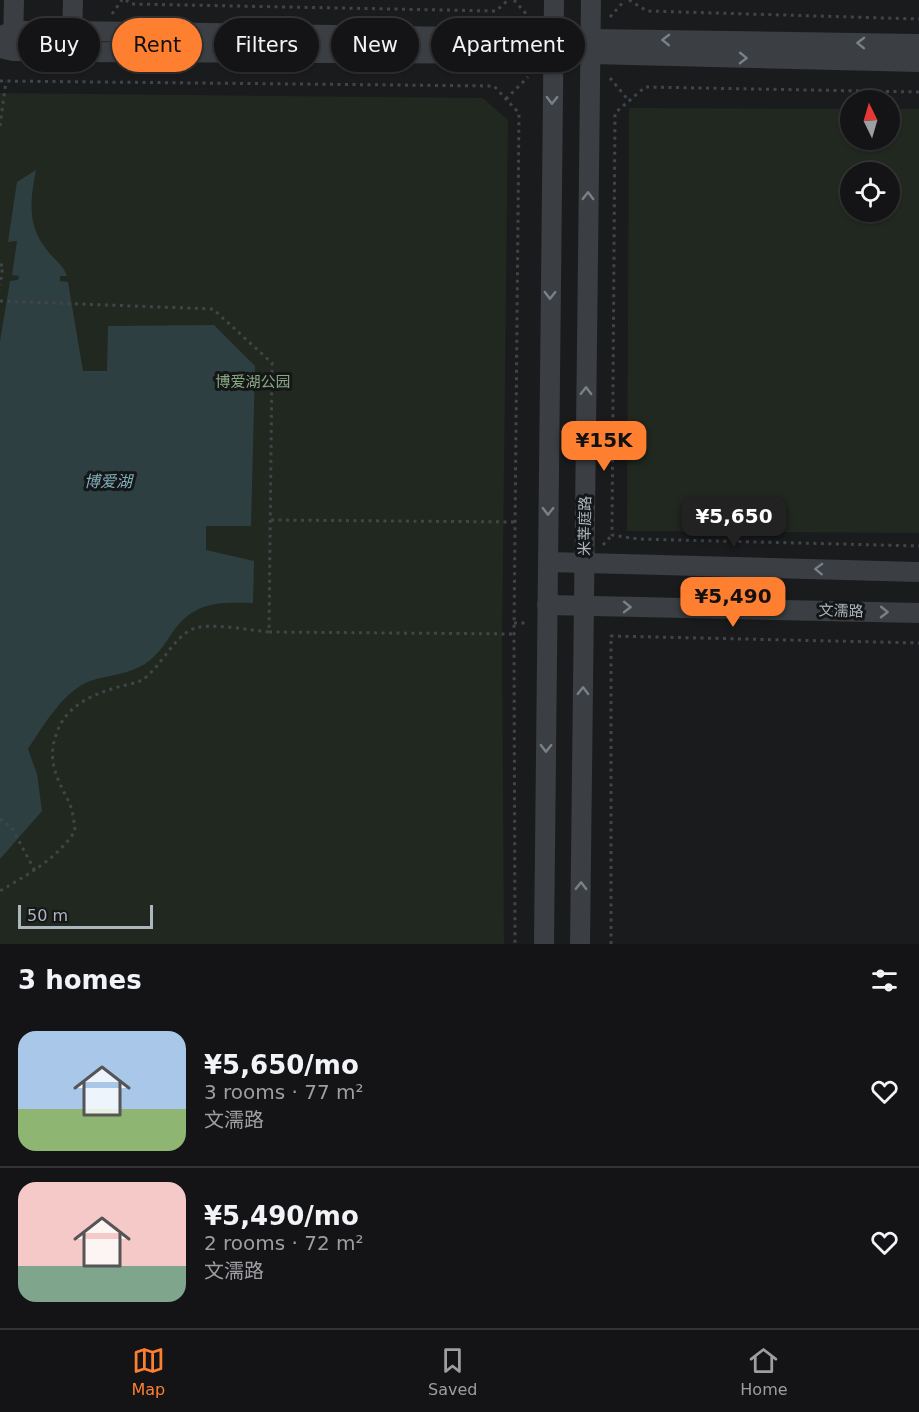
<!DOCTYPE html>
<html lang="en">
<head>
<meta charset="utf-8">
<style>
  :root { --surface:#141416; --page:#212123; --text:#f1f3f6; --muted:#9d9ea1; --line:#333335; --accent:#ff7f30 }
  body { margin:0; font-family:"DejaVu Sans","Noto Sans SC",sans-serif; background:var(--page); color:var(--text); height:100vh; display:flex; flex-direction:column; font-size:22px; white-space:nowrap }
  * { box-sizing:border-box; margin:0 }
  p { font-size:20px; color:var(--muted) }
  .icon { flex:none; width:33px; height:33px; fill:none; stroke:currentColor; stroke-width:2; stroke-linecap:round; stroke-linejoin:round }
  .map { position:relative; height:944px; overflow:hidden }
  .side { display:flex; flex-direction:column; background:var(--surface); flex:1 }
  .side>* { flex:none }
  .top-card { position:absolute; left:18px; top:18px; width:600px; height:54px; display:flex; gap:12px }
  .needle { width:39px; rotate:355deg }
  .buttons { position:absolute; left:840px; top:90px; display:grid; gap:12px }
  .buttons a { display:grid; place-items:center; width:60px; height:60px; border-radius:50%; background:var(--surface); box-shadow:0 2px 4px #0004,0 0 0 2px var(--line); font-size:30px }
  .scale { position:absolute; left:18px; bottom:15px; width:135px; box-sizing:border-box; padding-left:6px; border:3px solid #abb6bd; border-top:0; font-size:16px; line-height:21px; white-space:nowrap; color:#abb6bd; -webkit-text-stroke:4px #151618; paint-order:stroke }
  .price { position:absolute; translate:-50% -51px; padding:0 14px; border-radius:12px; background:var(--accent); color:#111; font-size:20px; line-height:39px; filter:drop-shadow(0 2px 3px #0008) }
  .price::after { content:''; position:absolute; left:50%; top:36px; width:18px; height:14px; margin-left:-9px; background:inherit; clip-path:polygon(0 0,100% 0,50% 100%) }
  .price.on { background:#222; color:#fff }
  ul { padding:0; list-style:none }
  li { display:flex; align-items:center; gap:18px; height:150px; padding:0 18px }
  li+li { border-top:2px solid var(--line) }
  li span { display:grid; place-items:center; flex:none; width:168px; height:120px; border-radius:18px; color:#555 }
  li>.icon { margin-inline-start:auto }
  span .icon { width:72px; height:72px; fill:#fffc; stroke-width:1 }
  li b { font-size:26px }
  h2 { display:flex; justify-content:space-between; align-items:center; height:72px; padding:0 18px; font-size:26px }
  .chip { padding:0 21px; border-radius:27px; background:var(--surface); box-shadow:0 2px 4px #0004,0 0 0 2px var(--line); font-size:21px; line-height:54px }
  .chip.on { background:var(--accent); color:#111 }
  .tab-bar { display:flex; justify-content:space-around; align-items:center; height:84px; border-top:2px solid var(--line); background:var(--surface); font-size:16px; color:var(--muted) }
  .tab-bar a { display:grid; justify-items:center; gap:3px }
  .tab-bar .on { color:var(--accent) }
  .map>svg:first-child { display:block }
</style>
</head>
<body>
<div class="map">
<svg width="919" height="944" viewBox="0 0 919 944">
  <rect width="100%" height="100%" fill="#1a1b1d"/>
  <g fill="#20281f" fill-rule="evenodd">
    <polygon points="0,93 483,98 508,120 502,643 504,944 0,944"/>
    <path d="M629,108L850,109V140H890V109H919V533L627,531ZM850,172H890V212H850Z"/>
  </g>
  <path fill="#2e3f42" d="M36,170C30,200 27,226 47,250C54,260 63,264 67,276H60V281L68,282L83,371H107L108,326L214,325L255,366L251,526H206V550L254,561L253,603C218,602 194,601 172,633C165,644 157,656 145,664C128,674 111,675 93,680C64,689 44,725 28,749L37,774L42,811L0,859V341L10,281L18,280L19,276L12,275L17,241L8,242L17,182Z"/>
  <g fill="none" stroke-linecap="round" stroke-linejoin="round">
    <g stroke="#404549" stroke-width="3" stroke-dasharray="3 4.5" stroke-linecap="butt">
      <polyline points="126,0 131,4 496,11 508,0"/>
      <polyline points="514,0 528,16"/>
      <polyline points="629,0 647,11 919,19"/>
      <polyline points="112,14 122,0"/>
      <polyline points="610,17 625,0"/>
      <polyline points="610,78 629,101"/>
      <polyline points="0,81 494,86 519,113 514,634 515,944"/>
      <polyline points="919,92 645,87 615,113 612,535 638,539 919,546"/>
      <polyline points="506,99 528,77"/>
      <polyline points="0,126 6,81"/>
      <polyline points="0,265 3,265 0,285"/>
      <path d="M0,301L213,309L272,363L269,632C249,630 218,624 200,627C175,630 161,670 140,681C133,684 125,685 118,687C91,695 65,706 56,735C47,760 57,779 68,800C73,810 74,821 75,831C57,859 27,875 0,891"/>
      <polyline points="271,520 515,522"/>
      <polyline points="603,545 612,535"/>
      <polyline points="514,623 528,623"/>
      <polyline points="269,632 514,634"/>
      <polyline points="0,819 12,828 35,871"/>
      <polyline points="611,944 611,636 919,643"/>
    </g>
    <g stroke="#3b3e42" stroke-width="20">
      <polyline points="0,36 14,31 72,31 919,44"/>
      <polyline points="13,42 14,0"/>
      <polyline points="72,44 73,0"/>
      <polyline points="0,48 13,51 72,52 590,54 919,62"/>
      <polyline points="548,562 919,572"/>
      <polyline points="547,605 919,613"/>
      <polyline points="544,944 554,0"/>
      <polyline points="580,944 591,0"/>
    </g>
  </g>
  <defs><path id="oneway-chevron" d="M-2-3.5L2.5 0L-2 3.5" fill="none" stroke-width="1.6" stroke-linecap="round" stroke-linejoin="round" transform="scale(1.5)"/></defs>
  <g stroke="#798086">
    <use href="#oneway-chevron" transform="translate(666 40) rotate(-179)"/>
    <use href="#oneway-chevron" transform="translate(861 43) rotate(-179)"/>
    <use href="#oneway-chevron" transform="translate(743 58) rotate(1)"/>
    <use href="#oneway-chevron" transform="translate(552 100) rotate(91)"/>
    <use href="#oneway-chevron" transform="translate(588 196) rotate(-89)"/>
    <use href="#oneway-chevron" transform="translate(550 295) rotate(91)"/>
    <use href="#oneway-chevron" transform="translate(586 391) rotate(-89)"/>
    <use href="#oneway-chevron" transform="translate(548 511) rotate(91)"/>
    <use href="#oneway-chevron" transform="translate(819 569) rotate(-178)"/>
    <use href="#oneway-chevron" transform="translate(627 607) rotate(1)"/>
    <use href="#oneway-chevron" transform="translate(884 612) rotate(1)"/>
    <use href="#oneway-chevron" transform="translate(583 691) rotate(-89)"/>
    <use href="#oneway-chevron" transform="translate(546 748) rotate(91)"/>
    <use href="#oneway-chevron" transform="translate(581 886) rotate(-89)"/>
  </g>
  <g text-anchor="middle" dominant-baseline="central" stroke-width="6" stroke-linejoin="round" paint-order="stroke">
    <g font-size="15" fill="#8aa981" stroke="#151618">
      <text x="253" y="382">博爱湖公园</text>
    </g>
    <g font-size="15" fill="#abb6bd" stroke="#151618">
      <text transform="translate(585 526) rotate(-89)">米莘庭路</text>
      <text transform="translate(841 611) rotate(1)">文濡路</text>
    </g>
    <g font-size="16" font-style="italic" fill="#80afba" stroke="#151618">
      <text x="108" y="481">博爱湖</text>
    </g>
  </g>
</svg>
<div class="buttons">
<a><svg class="needle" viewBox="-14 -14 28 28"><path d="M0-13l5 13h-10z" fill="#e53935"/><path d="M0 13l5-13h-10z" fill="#9d9ea1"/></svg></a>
<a><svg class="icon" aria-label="locate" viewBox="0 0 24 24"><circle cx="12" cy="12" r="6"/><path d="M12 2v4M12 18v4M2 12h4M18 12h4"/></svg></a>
</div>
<div class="scale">50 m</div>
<b class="price" style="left:604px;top:472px">¥15K</b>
<b class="price on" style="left:734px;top:548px">¥5,650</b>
<b class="price" style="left:733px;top:628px">¥5,490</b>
<div class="top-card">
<a class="chip">Buy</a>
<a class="chip on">Rent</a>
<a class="chip">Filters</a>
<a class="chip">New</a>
<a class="chip">Apartment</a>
</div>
</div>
<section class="side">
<h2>3 homes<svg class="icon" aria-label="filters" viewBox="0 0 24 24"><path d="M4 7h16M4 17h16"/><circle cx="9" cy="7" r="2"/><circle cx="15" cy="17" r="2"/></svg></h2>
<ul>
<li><span style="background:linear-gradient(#a9c7e8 65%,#8fb573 0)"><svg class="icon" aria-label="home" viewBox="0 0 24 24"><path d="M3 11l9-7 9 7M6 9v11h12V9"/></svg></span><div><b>¥5,650/mo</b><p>3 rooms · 77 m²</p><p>文濡路</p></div><svg class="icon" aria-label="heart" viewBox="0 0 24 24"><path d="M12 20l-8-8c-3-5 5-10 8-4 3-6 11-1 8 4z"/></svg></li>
<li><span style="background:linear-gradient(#f6c9c9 70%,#7fa58c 0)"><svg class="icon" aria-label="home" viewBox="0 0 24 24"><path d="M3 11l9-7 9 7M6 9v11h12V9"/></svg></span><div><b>¥5,490/mo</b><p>2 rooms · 72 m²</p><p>文濡路</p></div><svg class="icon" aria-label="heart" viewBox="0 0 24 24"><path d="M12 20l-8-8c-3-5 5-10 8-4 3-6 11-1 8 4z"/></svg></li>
</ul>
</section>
<nav class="tab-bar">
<a class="on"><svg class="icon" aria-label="map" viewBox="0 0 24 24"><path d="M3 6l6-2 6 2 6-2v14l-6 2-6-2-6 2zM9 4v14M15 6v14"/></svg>Map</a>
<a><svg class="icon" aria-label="saved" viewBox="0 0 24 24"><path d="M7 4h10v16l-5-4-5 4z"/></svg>Saved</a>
<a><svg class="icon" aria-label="home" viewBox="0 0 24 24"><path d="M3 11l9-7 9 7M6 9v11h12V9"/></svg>Home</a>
</nav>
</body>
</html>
